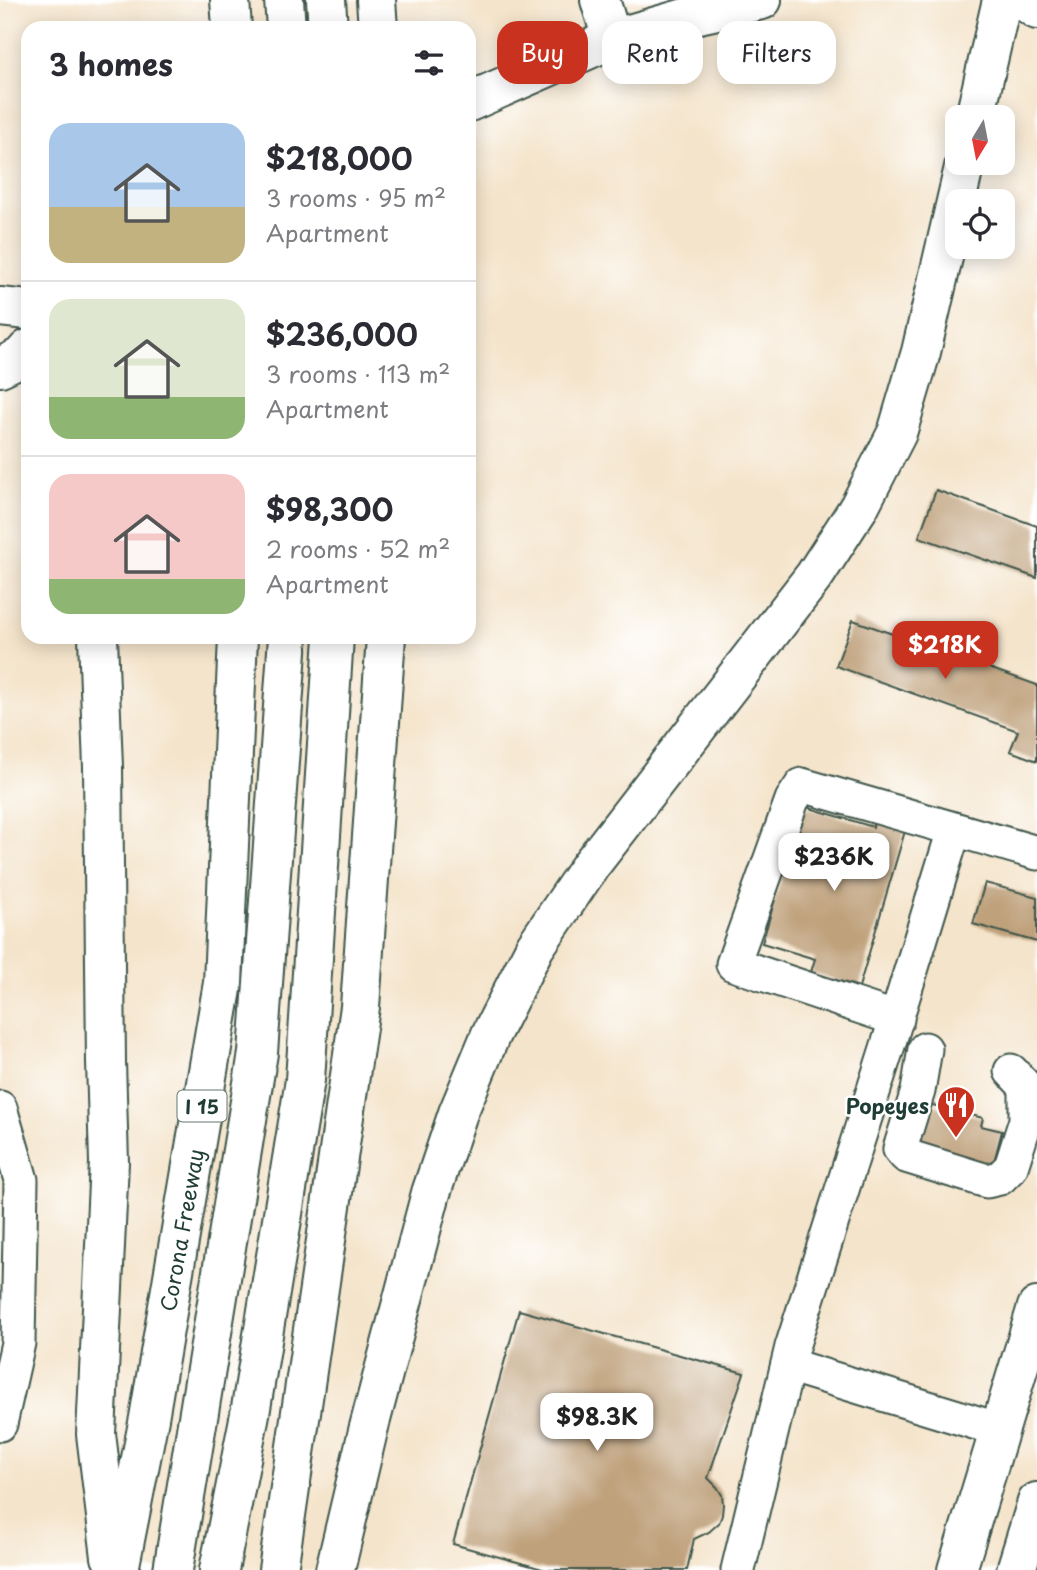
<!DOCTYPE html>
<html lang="en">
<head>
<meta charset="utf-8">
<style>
  :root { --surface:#fff; --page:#f7f7f7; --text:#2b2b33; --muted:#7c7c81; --line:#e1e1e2; --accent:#c8321e }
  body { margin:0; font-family:"Playpen Sans",sans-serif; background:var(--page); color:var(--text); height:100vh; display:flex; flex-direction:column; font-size:26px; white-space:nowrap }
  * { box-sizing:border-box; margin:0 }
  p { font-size:23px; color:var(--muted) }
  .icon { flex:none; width:38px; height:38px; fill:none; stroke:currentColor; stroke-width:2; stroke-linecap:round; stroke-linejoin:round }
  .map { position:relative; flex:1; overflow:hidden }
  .details { position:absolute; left:21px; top:21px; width:455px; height:623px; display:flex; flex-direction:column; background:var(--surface); border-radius:21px; box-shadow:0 4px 18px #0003 }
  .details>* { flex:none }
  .guide { position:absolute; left:497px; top:21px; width:434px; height:63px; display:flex; gap:14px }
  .needle { width:46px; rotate:190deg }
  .buttons { position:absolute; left:945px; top:105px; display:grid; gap:14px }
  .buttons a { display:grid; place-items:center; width:70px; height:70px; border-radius:14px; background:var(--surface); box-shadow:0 4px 18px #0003; font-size:35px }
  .price { position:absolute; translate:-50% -60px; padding:0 16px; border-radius:14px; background:#fff; color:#222; font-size:23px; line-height:46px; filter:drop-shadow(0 2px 4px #0008) }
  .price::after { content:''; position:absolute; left:50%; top:42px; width:21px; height:16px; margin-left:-10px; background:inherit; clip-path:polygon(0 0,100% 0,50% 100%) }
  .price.current { background:var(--accent); color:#fff }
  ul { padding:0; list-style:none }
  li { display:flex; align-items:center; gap:21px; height:175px; padding:0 28px }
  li+li { border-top:2px solid var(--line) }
  li span { display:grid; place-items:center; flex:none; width:196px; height:140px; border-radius:21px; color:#555 }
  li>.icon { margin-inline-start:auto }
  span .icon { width:84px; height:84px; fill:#fffc; stroke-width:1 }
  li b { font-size:30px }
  h2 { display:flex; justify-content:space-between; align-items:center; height:84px; padding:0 28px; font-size:30px }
  .tag { padding:0 24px; border-radius:21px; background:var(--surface); box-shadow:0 4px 18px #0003; font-size:24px; line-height:63px }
  .tag.current { background:var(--accent); color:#fff }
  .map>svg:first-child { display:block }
</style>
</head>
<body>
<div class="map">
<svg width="1037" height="1570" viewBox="0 0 1037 1570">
  <rect width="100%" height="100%" fill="#fff"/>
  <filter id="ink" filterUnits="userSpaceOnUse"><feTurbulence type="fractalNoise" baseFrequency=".0143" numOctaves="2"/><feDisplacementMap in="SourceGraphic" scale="14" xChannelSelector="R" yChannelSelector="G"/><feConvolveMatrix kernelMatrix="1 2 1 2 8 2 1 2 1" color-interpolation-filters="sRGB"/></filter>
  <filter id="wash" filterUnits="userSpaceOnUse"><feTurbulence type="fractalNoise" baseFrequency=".00686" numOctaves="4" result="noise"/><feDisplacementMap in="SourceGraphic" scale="28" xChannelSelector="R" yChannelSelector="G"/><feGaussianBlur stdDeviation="1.57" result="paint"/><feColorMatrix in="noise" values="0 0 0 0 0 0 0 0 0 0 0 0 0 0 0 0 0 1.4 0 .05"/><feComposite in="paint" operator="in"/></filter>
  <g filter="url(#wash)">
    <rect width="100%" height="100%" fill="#f4e4cb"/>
    <g id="blocks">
      <g fill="#bfa17b">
        <polygon points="936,490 1037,526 1037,578 919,537"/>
        <polygon points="853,620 1037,685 1037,761 1010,751 1018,731 836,666"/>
        <polygon points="803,806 873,827 874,822 905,831 859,987 811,972 815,959 762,943"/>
        <polygon points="985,883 1037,897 1037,942 973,924"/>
        <polygon points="921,1102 983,1118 981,1126 1002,1131 991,1173 910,1147"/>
        <polygon points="519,1310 744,1373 708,1478 717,1487 722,1495 723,1504 722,1515 719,1523 709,1532 694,1539 687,1570 546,1570 453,1544"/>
      </g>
    </g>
  </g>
  <g filter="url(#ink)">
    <use href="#blocks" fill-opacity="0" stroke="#3f564b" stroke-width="2"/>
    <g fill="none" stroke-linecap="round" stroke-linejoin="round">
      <defs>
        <g id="minor">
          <polyline points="897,1019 733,964 792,800 802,785 1037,853"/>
          <polyline points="925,1049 918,1091 900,1149 906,1156 987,1181 1000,1178 1011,1167 1026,1120 1026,1087 1011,1071"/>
          <polyline points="0,1108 21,1180 18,1343 0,1424"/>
          <polyline points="788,1365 1000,1430"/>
          <polyline points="738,1570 792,1347 890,1039 954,830"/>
        </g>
        <g id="major">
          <polyline points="1023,0 1037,10"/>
          <polyline points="469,102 612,39 699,14 762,0"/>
          <polyline points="0,307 28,310"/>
          <polyline points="0,367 21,357 28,349"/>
          <polyline points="957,1570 1037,1307"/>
          <polyline points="1016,1570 1037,1502"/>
        </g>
        <g id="highway">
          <polyline points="230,0 232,28"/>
          <polyline points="284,0 286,28"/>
          <polyline points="326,0 328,28"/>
          <polyline points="376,0 378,28"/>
          <polyline points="600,0 612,39"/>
          <polyline points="975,117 1002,0"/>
          <polyline points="98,637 103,767 106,1062 109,1162 96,1434 111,1557"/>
          <polyline points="119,1570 149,1418 223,983 238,637"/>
          <polyline points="173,1570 258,1053 288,637"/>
          <polyline points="219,1570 250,1414 305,1080 334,637"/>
          <polyline points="278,1570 360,1007 386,637"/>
          <polyline points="335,1570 368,1431 431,1193 458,1113 491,1034 535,947 590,866 815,575 859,507 897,433 921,352 965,163"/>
        </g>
      </defs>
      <use href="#minor" stroke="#3f564b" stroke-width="37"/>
      <use href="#major" stroke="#3f564b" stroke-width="42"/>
      <use href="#highway" stroke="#3f564b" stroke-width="42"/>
      <use href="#minor" stroke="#fff" stroke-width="33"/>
      <use href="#major" stroke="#fff" stroke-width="38"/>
      <use href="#highway" stroke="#fff" stroke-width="38"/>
    </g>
  </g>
  <defs>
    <symbol id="restaurant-pin" viewBox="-11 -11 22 30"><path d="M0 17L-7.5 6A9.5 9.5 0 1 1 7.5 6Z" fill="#c8321e" stroke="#fff"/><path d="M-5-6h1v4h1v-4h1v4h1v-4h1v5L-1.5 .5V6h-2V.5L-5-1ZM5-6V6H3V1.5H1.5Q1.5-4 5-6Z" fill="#fff"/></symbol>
  </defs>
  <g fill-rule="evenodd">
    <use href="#restaurant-pin" x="934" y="1083" width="44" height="60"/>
  </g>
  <g text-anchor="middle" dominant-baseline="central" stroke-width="5" stroke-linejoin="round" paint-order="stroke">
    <rect fill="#fff" stroke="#627771" stroke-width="2" x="177.5" y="1090.5" width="49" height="31" rx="5"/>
    <g font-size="19" font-weight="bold" fill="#1f3d34">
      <text x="202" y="1106">I 15</text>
    </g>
    <g font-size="21" font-weight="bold" fill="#1f3d34" stroke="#fff" text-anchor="end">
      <text x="929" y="1105">Popeyes</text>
    </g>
    <g font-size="21" fill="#1f3d34" stroke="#fff">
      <text transform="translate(181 1230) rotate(-80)">Corona Freeway</text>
    </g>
  </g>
</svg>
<div class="buttons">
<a><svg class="needle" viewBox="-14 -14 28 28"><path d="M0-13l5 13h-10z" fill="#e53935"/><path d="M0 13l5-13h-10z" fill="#7c7c81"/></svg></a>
<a><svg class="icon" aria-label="locate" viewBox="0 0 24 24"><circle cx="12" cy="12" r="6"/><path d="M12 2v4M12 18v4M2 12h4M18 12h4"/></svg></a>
</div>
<b class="price current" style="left:945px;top:681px">$218K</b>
<b class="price" style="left:834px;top:893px">$236K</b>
<b class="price" style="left:597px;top:1453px">$98.3K</b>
<div class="guide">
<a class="tag current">Buy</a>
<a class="tag">Rent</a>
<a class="tag">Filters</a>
</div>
<section class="details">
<h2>3 homes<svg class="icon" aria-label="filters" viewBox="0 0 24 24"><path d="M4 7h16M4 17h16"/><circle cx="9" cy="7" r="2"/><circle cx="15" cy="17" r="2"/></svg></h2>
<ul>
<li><span style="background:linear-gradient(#a9c7e8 60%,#c2b280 0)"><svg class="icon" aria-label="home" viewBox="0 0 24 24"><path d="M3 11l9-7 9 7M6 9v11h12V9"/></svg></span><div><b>$218,000</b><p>3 rooms · 95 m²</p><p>Apartment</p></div></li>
<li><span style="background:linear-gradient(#dfe7d0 70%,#8fb573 0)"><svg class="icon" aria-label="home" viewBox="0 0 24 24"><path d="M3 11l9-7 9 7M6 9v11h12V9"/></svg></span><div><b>$236,000</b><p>3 rooms · 113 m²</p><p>Apartment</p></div></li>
<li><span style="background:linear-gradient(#f6c9c9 75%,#8fb573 0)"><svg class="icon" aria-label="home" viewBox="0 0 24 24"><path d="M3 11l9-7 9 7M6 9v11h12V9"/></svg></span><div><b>$98,300</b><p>2 rooms · 52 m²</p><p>Apartment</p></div></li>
</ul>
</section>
</div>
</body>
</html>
